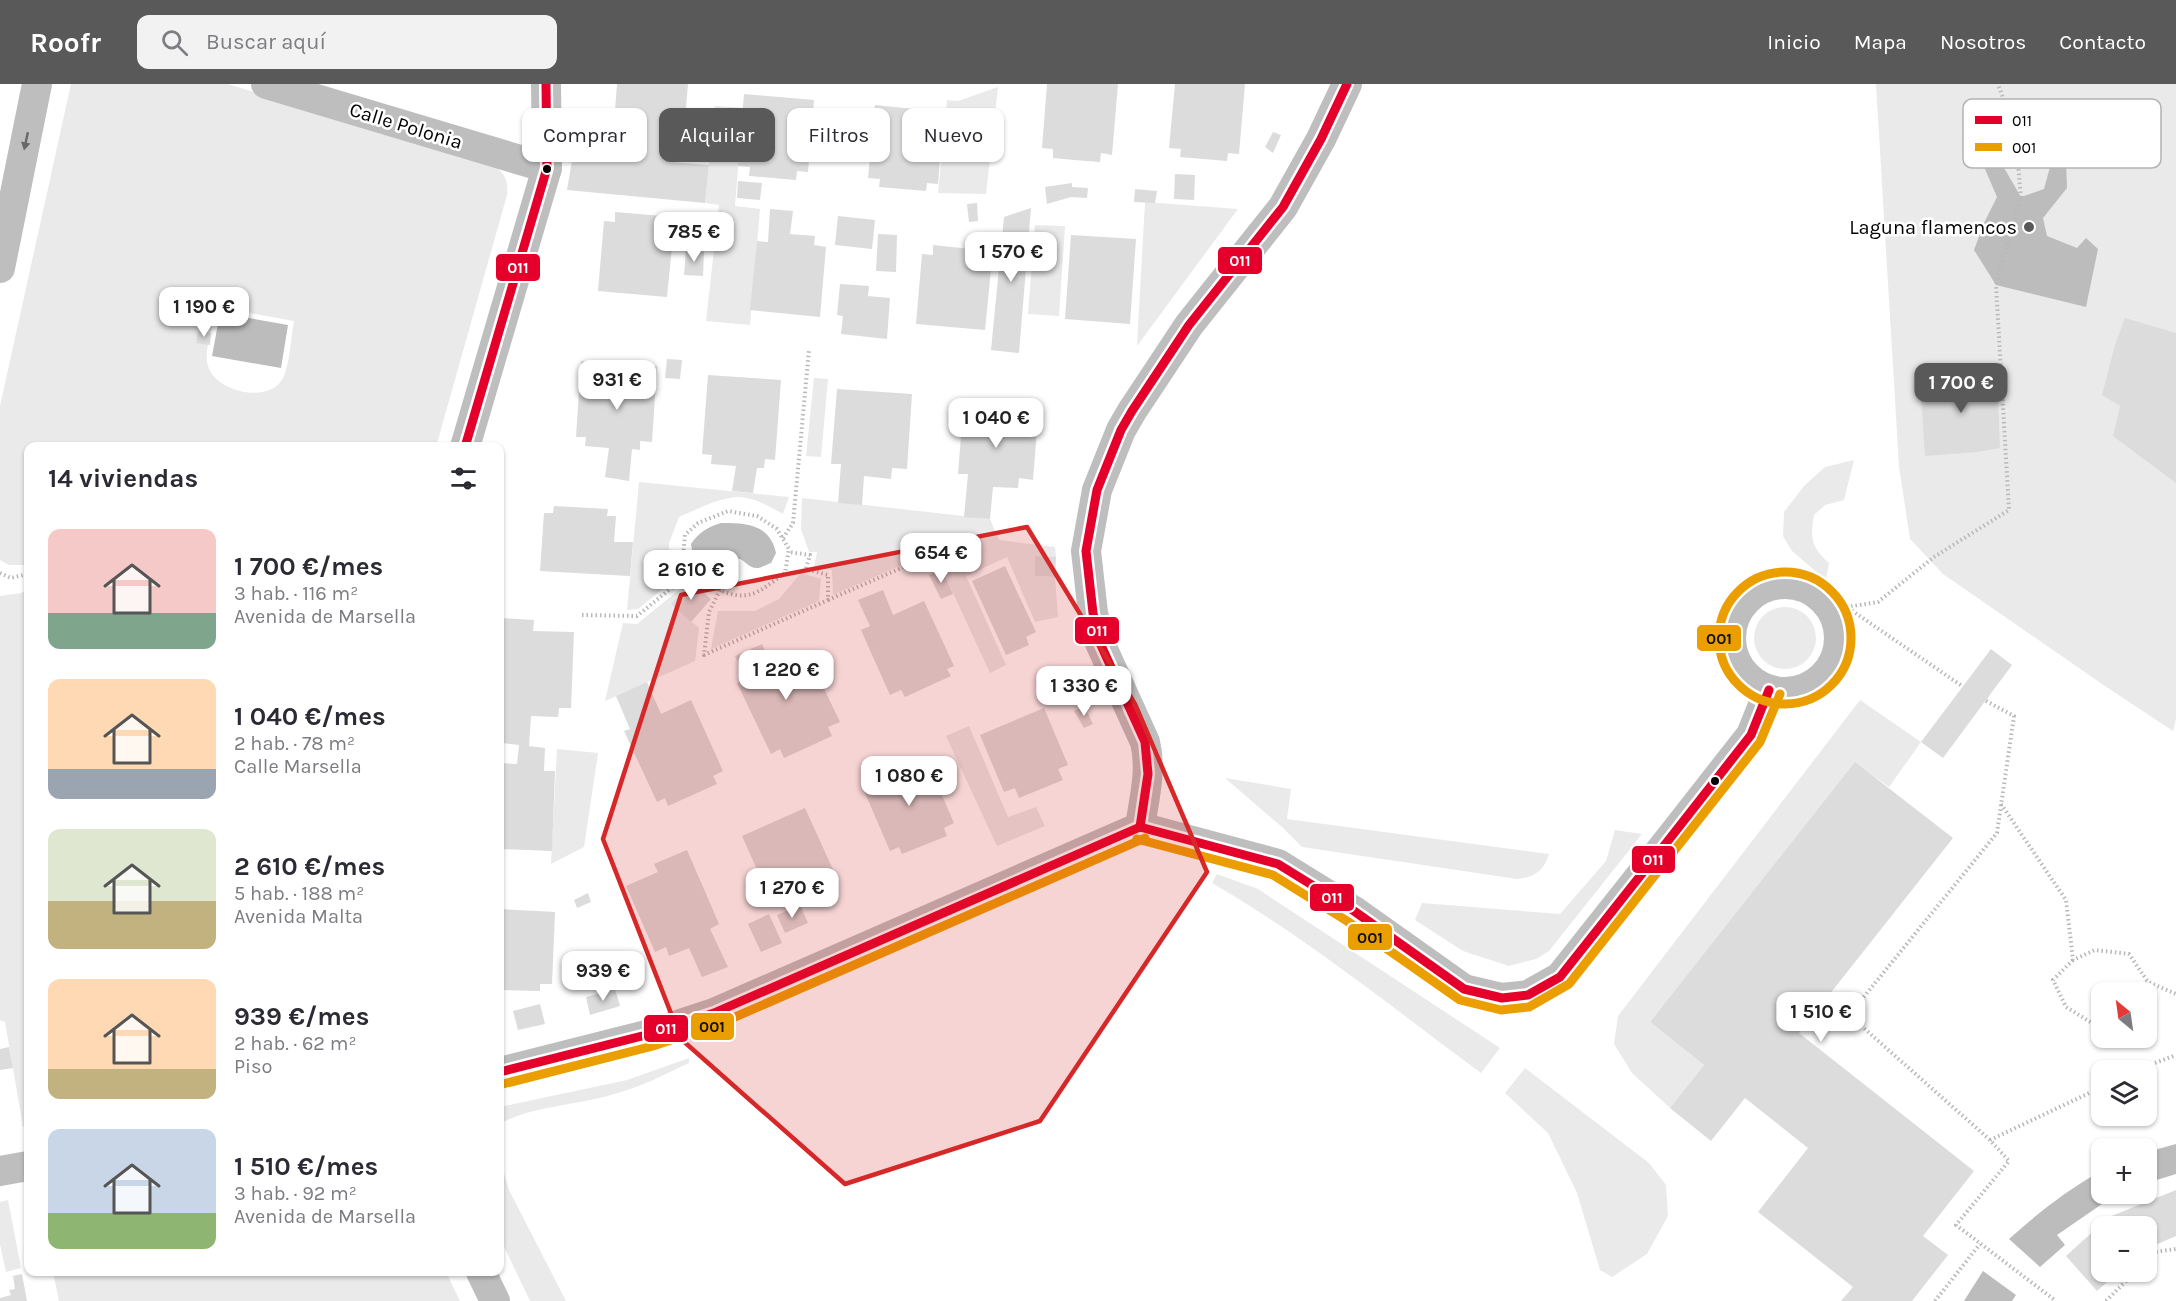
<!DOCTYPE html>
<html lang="es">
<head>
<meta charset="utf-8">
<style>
  :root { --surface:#fff; --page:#f2f2f3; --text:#2b2b33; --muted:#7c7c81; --accent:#595959 }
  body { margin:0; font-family:Karla,sans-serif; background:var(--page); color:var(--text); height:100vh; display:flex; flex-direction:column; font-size:22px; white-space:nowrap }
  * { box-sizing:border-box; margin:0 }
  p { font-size:20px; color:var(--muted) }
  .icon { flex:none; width:33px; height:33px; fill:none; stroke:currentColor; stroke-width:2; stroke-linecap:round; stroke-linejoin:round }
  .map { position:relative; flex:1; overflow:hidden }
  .side { position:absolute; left:24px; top:358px; width:480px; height:834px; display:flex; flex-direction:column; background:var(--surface); border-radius:12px; box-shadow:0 2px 4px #0004 }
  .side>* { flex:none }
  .hud { position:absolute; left:522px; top:24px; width:570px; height:54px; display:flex; gap:12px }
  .needle { width:39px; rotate:331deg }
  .fabs { position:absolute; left:2091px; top:898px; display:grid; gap:12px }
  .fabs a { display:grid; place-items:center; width:66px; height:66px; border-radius:12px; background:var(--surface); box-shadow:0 2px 4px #0004; font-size:30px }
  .price { position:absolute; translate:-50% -51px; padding:0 14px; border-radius:12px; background:#fff; color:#222; font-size:20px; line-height:39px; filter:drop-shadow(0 2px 3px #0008) }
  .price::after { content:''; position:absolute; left:50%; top:36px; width:18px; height:14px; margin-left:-9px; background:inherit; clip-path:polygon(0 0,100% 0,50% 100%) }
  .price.current { background:var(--accent); color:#fff }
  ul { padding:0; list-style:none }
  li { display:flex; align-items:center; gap:18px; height:150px; padding:0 24px }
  li span { display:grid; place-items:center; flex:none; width:168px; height:120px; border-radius:12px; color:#555 }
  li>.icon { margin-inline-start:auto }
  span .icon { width:72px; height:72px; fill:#fffc; stroke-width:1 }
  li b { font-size:26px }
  h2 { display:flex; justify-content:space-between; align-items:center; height:72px; padding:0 24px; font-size:26px }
  .tag { padding:0 21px; border-radius:12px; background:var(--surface); box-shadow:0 2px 4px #0004; font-size:21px; line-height:54px }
  .tag.current { background:var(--accent); color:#fff }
  header { display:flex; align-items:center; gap:36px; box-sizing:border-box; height:84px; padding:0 30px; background:var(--accent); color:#fff }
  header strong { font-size:28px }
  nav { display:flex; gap:33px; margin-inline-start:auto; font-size:21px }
  .search { width:420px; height:54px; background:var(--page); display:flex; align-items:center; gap:15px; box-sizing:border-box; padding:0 21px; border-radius:12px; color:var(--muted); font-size:22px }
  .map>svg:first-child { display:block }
</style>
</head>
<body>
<header>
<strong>Roofr</strong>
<div class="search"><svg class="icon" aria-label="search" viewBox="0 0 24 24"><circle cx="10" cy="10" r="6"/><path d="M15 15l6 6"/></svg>Buscar aquí</div>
<nav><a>Inicio</a><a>Mapa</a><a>Nosotros</a><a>Contacto</a></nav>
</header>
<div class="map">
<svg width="2176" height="1217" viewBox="0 0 2176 1217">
  <rect width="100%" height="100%" fill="#fff"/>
  <g fill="#eaeaea" fill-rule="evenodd">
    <path d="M71,0H228L496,83C506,91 508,98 507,111L436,363H28V481H9L0,476V322ZM217,223L294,237C291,253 290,277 284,292C272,321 216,309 208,282C203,269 214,238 217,223Z"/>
    <polygon points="1876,0 2176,0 2176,635 2173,647 2102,600 1943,490 1910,455 1899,382"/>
    <polygon points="998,3 986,110 938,109 947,16 958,17"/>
    <polygon points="715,22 743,24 735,122 760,125 750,241 706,237 719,121 705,119"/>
    <polygon points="1145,118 1238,125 1137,262"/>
    <polygon points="1035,141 1065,142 1059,232 1028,230"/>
    <polygon points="814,294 828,295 821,373 806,372"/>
    <path d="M1854,376L1844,416L1825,421L1814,431C1810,454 1811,463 1829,479L1826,496L1792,467L1783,452L1784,428L1804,402L1825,383Z"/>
    <path d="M639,398L789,413L783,430C770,423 754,413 738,413C721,413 695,426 679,433L669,459V481L680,491L638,525L627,526Z"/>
    <polygon points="802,414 990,435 999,456 1055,463 1056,473 1036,492 1055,493 1058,533 1035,538 1007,473 966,492 1006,581 990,589 936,472 946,468 943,463 833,511 832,486 814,483 817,468 809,468 801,445"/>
    <polygon points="801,489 821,495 819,517 711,565 718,527 755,527 779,515"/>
    <polygon points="690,497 671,520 699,544 695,577 605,617 623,539 637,540"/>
    <polygon points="28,506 28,1041 23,1043 5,938 0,936 0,512 21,509"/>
    <circle cx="1785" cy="554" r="31"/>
    <polygon points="1860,616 1921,658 1889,703 1855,679 1650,938 1704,981 1670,1024 1632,989 1614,960 1618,932"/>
    <polygon points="969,642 1008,733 1036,723 1045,742 997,762 946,652"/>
    <polygon points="557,665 598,669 584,763 551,780"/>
    <path d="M1225,694L1291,705L1287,735L1549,770C1543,788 1535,793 1517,795L1302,763L1282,743Z"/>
    <polygon points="1615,746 1642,750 1549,867 1536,875 1509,882 1463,867 1415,836 1422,819 1560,830 1606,777"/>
    <path d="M1217,790L1258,805L1500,964L1481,989C1393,924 1307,854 1212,799Z"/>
    <path d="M689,974V979C664,991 638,1004 611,1011C576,1021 536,1022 503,1038L500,1046V1023L627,996Z"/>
    <polygon points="1525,984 1649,1079 1666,1101 1668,1132 1647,1170 1612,1193 1600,1186 1577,1109 1548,1049 1505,1009"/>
    <polygon points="500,1076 509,1106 566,1217 530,1217 500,1154"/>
    <polygon points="8,1116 21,1184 6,1188 0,1160 0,1118"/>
    <polygon points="53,1188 446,1188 460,1217 59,1217"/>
  </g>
  <g fill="#bcbcbc">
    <polygon points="1986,53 2021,113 2044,105 2050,83 2066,75 2067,104 2043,134 2047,152 2077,164 2086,154 2098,165 2086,223 1996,201 1974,166 1984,139 1997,113 1976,64"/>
    <polygon points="220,229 288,241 281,284 212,272"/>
    <path d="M721,439C746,439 770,440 776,469L771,479C767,480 761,484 757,484C747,484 744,473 734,474C720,476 720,483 701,482L693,472L691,460C699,448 708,443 721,439Z"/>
    <polygon points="2176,1060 2176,1090 2147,1099 2147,1068"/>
    <path d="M2101,1087L2102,1110H2123L2102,1120L2057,1151L2065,1161L2040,1183L2009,1155C2039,1128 2066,1107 2101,1087Z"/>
    <polygon points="1983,1187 2016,1211 2012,1217 1964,1217"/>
  </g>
  <g fill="#dcdcdc">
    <polygon points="617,0 688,0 682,71 670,70 670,78 709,81 705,119 567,106 573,71 622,75 623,66 612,65"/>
    <polygon points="1047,0 1118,0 1112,71 1101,69 1100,78 1074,76 1053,74 1053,65 1042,64"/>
    <polygon points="1175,0 1245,0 1239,70 1228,69 1227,77 1180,73 1181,65 1169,64"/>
    <polygon points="744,10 814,16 808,88 797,87 796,96 749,92 750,83 738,82"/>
    <polygon points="875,21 944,28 938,100 927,99 926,107 879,103 880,95 868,94"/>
    <polygon points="1273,48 1281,51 1273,69 1265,63"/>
    <polygon points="1175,90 1195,91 1194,116 1174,115"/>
    <polygon points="738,97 762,99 760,116 737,114"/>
    <polygon points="1072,99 1072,103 1088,104 1087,114 1071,113 1047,120 1045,103"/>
    <polygon points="1135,105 1157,107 1155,119 1134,118"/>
    <polygon points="977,119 978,137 969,138 967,120"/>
    <polygon points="1031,124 1019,269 991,266 1004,133"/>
    <polygon points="770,125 793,127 790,150 815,152 814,161 826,163 820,233 750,226 757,157 768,158"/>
    <polygon points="615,128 662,132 662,142 674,143 667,213 598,207 604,137 615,138"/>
    <polygon points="838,132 875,136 872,165 835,161"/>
    <polygon points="878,150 897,151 896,188 876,187"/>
    <polygon points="1071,151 1136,155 1130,240 1065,235"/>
    <polygon points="933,161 980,166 980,175 992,175 985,246 916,240 922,170 933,171"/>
    <polygon points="686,166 704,167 703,192 684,191"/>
    <polygon points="840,200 869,202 868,212 890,214 887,255 841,250 843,232 837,231"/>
    <polygon points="2125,234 2176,249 2176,399 2113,352 2120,322 2102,311 2115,261"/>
    <polygon points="198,247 211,249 210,261 196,259"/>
    <polygon points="667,275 682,276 680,295 665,294"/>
    <polygon points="581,277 657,282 652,358 640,357 640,366 632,365 629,397 605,393 609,364 585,362 586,353 576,353"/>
    <polygon points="1997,288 2000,364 1977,368 1925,372 1920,296"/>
    <polygon points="708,291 781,296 775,376 765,375 764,384 757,384 753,409 732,407 736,382 711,380 712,371 702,370"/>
    <polygon points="837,305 912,310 907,385 892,384 891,395 864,392 862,421 838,419 841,380 831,380"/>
    <polygon points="964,314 1039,320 1033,396 1019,394 1018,404 993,403 990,435 964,433 968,390 958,390"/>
    <polygon points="554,422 608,425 607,432 616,432 614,458 633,458 630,492 540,487 544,429 553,429"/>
    <polygon points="1035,472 1056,473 1055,493 1035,492"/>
    <polygon points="1005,482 1036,548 1026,553 1029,561 1006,571 972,497"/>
    <polygon points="942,485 953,510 941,515 929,491"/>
    <polygon points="690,497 711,515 691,538 671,520"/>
    <polygon points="883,506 893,531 924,517 954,582 947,585 951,592 905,613 901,606 890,611 861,546 870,542 858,516"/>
    <polygon points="500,534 534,536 533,547 574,548 571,624 559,624 558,633 531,632 529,662 545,664 544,687 555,687 552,767 500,765 500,679 517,680 519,661 503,659 504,622 500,622"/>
    <polygon points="762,560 772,582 806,567 840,638 828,643 832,652 784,674 780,665 771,670 737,599 746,595 735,572"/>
    <polygon points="1991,565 2012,581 1943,674 1921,658"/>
    <polygon points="647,598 661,630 691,616 723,687 713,692 717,700 668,722 665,714 657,718 624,647 630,645 616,612"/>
    <polygon points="1084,622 1093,640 1084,644 1074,627"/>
    <polygon points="1044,624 1068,681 1058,685 1063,696 1019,714 1015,704 1004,708 980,651"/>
    <polygon points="926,674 954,739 944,744 947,752 902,770 899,763 890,767 862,702"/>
    <polygon points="1855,678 1953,754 1799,949 1974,1087 1923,1152 1948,1171 1912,1217 1841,1217 1853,1203 1758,1128 1808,1064 1745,1014 1711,1057 1670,1024 1704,981 1650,938"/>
    <polygon points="805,724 835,790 825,795 829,803 806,813 786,822 782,814 772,819 742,752"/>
    <polygon points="687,766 719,840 710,845 728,883 702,893 689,864 669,872 666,863 655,868 626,802 658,788 654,780"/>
    <polygon points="588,809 591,818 577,824 574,816"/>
    <polygon points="800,821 808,839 785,849 777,831"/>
    <polygon points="500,825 555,828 552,900 540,900 540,907 500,906"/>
    <polygon points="769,830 782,859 761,868 748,840"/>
    <polygon points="615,905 620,922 590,931 586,913"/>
    <polygon points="540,920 545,940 518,946 513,927"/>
    <polygon points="9,963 13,984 0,986 0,965"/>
    <polygon points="2176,1106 2176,1152 2146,1165 2146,1143 2102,1143 2102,1188 2118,1188 2097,1207 2066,1172 2109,1133"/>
    <polygon points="22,1190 27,1217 0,1217 0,1214 11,1211 9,1206 15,1205 13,1192"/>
  </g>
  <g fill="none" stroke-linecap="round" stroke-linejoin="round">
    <g stroke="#b8b8b8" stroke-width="4" stroke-dasharray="1.5 3" stroke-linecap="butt">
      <polyline points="783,454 793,439 809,266"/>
      <polyline points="0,489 11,494 28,490"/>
      <polyline points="720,506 709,528 704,571 828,516 828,491 806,485 810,471 789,468"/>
      <polyline points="828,516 940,467"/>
      <polyline points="1848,524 1962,602"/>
      <polyline points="1835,530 1847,523 1878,518 1934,473 2009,426 1996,201 2021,113 2015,48 1998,0"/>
      <path d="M582,531L637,532L691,488L683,472L685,451L698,439L728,427L757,432L777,445L789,465L785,489C776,495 767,503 757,508C733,519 710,501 691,488"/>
      <polyline points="1986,617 2014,632 1997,749 1849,931 1990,1056 2009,1077 1956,1141 2056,1217"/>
      <polyline points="2001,720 2066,816 2073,876 2095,866 2129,870 2148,898 2176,910"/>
      <polyline points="2073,876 2053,896 2066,923 2092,939 2102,935"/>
      <polyline points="2137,909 2148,898"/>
      <polyline points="2134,987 2176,971"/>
      <polyline points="1990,1056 2102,1003"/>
      <polyline points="2146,1176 2154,1168 2176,1165"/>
      <polyline points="1935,1217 1980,1160"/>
      <polyline points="2106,1217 2135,1188"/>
    </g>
    <g stroke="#bebebe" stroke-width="30">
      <polyline points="266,0 547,84"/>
      <polyline points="0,184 37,0"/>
      <polyline points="465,363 547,84 546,0"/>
      <circle cx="1785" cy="554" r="54"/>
      <path d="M1140,743C1144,715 1152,686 1145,658L1100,559L1093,529L1086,467L1097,406L1121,346L1132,327L1189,241L1283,123L1321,55L1347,0"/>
      <polyline points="1140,743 1278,780 1354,827 1464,905 1502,914 1528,911 1560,893 1671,753 1751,651 1769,606"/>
      <polyline points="500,988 650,950 714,929 1140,743"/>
      <polyline points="0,1087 28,1082"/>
      <polyline points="481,1188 495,1217"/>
    </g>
    <defs>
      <g id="bus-1">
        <polyline points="465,363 547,84 546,0"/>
        <polyline points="1140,743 1148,690 1145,658 1100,559 1093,529 1086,467 1097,406 1121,346 1132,327 1189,241 1283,123 1321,55 1347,0"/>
        <polyline points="1140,743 1278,780 1354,827 1464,905 1502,914 1528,911 1560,893 1671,753 1751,651 1769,606"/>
        <polyline points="500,988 650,950 714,929 1140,743"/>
      </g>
      <g id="bus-2">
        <circle cx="1785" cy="554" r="66"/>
        <polyline points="1137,755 1273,791 1347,837 1460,916 1501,926 1529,923 1569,900 1760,658 1780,610"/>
        <polyline points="503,1000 653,962 719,940 1145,754"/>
      </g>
    </defs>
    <use href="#bus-1" stroke="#fff" stroke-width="14"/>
    <use href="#bus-2" stroke="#fff" stroke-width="14"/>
    <use href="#bus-1" stroke="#e4002b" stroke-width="9"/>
    <use href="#bus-2" stroke="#eb9e00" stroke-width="9"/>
  </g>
  <defs><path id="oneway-solid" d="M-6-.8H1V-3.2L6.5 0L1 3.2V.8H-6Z" transform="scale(1.5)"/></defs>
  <use fill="#686868" href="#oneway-solid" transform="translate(26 57) rotate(102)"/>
  <path fill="#d62828" fill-opacity="0.2" stroke="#d62828" stroke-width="4.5" stroke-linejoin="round" d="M1027,443L1135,620L1207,788L1040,1037L845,1100L681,955L603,755L681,511Z"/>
  <g fill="#000" stroke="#fff" stroke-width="2">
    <circle cx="547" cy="85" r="5"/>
    <circle cx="1715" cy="697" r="5"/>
  </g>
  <circle fill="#595959" stroke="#fff" stroke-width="2" cx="2029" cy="143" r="6"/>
  <g text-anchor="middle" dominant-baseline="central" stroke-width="5" stroke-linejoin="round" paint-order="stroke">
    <g font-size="20" fill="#000" stroke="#fff">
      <text transform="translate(406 42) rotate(17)">Calle Polonia</text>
    </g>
    <g font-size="20" fill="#000" stroke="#fff" text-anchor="end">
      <text x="2017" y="143">Laguna flamencos</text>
    </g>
  </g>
  <rect x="1963" y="15" width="198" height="69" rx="9" fill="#fff" stroke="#b2b2b2" stroke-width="1.5"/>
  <rect x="1975" y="32" width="27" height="8" fill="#e4002b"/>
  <rect x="1975" y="59" width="27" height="8" fill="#eb9e00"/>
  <g font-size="16" fill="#000">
    <text x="2012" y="42">011</text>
    <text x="2012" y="69">001</text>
  </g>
  <g stroke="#fff" stroke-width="2">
    <rect x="1217" y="162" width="46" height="29" rx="6" fill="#e4002b"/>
    <rect x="495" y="169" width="46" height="29" rx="6" fill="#e4002b"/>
    <rect x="1074" y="532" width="46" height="29" rx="6" fill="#e4002b"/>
    <rect x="1696" y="540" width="46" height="28" rx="6" fill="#eb9e00"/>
    <rect x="1631" y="761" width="45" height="29" rx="6" fill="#e4002b"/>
    <rect x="1309" y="799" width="46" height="29" rx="6" fill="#e4002b"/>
    <rect x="1347" y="839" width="46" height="28" rx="6" fill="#eb9e00"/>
    <rect x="690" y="928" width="45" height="29" rx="6" fill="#eb9e00"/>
    <rect x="643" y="930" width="46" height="29" rx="6" fill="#e4002b"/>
  </g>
  <g font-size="16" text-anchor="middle" font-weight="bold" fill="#fff">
    <text x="1240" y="182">011</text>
    <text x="518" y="189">011</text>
    <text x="1097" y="552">011</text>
    <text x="1653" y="781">011</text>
    <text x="1332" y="819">011</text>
    <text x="666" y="950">011</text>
  </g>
  <g font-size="16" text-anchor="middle" font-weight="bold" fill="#111">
    <text x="1719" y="560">001</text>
    <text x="1370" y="859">001</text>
    <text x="712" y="948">001</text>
  </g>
</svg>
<div class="fabs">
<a><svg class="needle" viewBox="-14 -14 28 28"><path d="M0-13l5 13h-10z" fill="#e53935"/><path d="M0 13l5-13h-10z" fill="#7c7c81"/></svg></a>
<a><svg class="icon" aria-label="layers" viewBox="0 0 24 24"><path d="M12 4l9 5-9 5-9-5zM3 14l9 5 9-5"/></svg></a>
<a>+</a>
<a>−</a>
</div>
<b class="price" style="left:694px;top:179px">785 €</b>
<b class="price" style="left:1011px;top:199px">1 570 €</b>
<b class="price" style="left:204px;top:254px">1 190 €</b>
<b class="price" style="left:617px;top:327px">931 €</b>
<b class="price current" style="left:1961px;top:330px">1 700 €</b>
<b class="price" style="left:996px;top:365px">1 040 €</b>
<b class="price" style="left:941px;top:500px">654 €</b>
<b class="price" style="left:691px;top:517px">2 610 €</b>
<b class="price" style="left:786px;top:617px">1 220 €</b>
<b class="price" style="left:1084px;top:633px">1 330 €</b>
<b class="price" style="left:909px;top:723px">1 080 €</b>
<b class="price" style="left:792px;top:835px">1 270 €</b>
<b class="price" style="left:603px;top:918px">939 €</b>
<b class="price" style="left:1821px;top:959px">1 510 €</b>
<div class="hud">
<a class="tag">Comprar</a>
<a class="tag current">Alquilar</a>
<a class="tag">Filtros</a>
<a class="tag">Nuevo</a>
</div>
<section class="side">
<h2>14 viviendas<svg class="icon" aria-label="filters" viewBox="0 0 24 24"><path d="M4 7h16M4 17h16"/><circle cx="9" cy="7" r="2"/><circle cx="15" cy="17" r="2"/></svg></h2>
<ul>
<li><span style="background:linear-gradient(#f6c9c9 70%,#7fa58c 0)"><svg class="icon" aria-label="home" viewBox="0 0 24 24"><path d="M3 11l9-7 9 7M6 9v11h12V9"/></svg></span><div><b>1 700 €/mes</b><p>3 hab. · 116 m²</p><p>Avenida de Marsella</p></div></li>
<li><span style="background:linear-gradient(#ffd9b3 75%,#9aa5b1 0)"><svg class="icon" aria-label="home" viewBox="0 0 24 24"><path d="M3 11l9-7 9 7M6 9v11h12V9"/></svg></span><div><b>1 040 €/mes</b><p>2 hab. · 78 m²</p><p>Calle Marsella</p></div></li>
<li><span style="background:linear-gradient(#dfe7d0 60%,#c2b280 0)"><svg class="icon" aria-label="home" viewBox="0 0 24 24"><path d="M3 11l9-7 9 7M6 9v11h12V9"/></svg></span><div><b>2 610 €/mes</b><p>5 hab. · 188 m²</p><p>Avenida Malta</p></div></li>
<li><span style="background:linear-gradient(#ffd9b3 75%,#c2b280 0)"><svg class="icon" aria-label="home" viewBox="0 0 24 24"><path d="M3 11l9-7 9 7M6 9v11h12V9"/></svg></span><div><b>939 €/mes</b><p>2 hab. · 62 m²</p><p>Piso</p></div></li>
<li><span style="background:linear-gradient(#c9d6e8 70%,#8fb573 0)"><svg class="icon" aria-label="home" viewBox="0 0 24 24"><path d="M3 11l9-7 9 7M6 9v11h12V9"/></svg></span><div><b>1 510 €/mes</b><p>3 hab. · 92 m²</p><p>Avenida de Marsella</p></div></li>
</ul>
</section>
</div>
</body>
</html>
